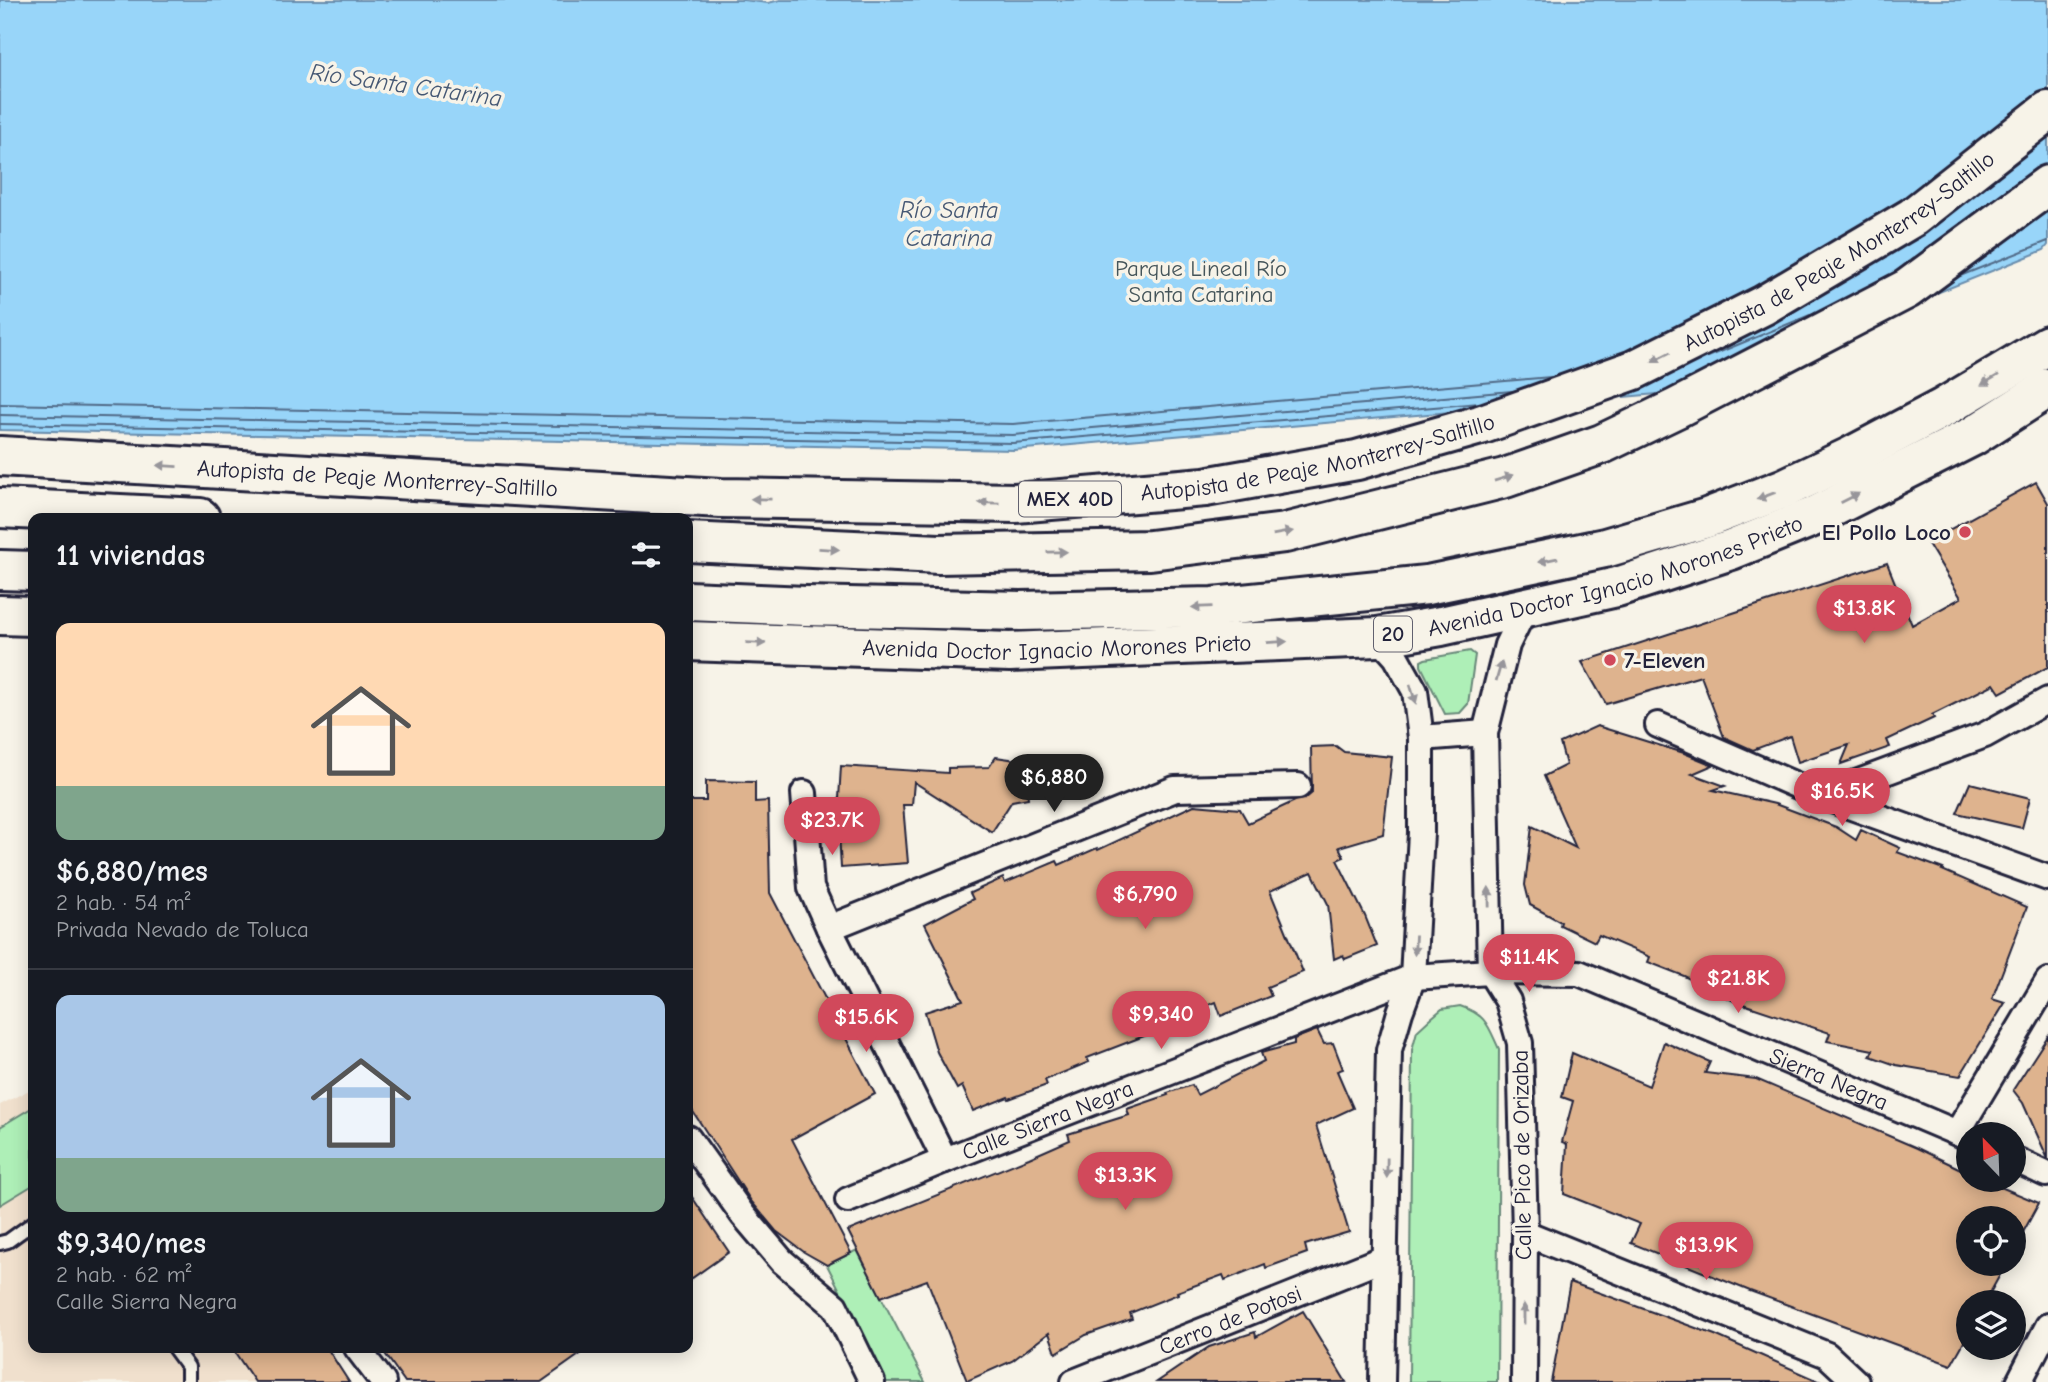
<!DOCTYPE html>
<html lang="es">
<head>
<meta charset="utf-8">
<style>
  :root { --surface:#171b24; --page:#242831; --text:#f1f3f6; --muted:#9ea1a6; --line:#363941; --accent:#d1495b }
  body { margin:0; font-family:"Comic Neue",sans-serif; background:var(--page); color:var(--text); height:100vh; display:flex; flex-direction:column; font-size:26px; white-space:nowrap }
  * { box-sizing:border-box; margin:0 }
  p { font-size:23px; color:var(--muted) }
  .icon { flex:none; width:38px; height:38px; fill:none; stroke:currentColor; stroke-width:2; stroke-linecap:round; stroke-linejoin:round }
  .map { position:relative; flex:1; overflow:hidden }
  .drawer { position:absolute; left:28px; top:513px; width:665px; height:840px; display:flex; flex-direction:column; background:var(--surface); border-radius:14px; box-shadow:0 4px 18px #0003 }
  .drawer>* { flex:none }
  .needle { width:46px; rotate:337deg }
  .controls { position:absolute; left:1956px; top:1122px; display:grid; gap:14px }
  .controls a { display:grid; place-items:center; width:70px; height:70px; border-radius:50%; background:var(--surface); box-shadow:0 4px 18px #0003; font-size:35px }
  .price { position:absolute; translate:-50% -60px; padding:0 16px; border-radius:24px; background:var(--accent); color:#fff; font-size:23px; line-height:46px; filter:drop-shadow(0 2px 4px #0008) }
  .price::after { content:''; position:absolute; left:50%; top:42px; width:21px; height:16px; margin-left:-10px; background:inherit; clip-path:polygon(0 0,100% 0,50% 100%) }
  .price.on { background:#222; color:#fff }
  ul { padding:0; list-style:none }
  li { display:grid; align-content:center; gap:14px; height:371px; padding:0 28px }
  li+li { border-top:2px solid var(--line) }
  li span { display:grid; place-items:center; height:217px; border-radius:14px; color:#555 }
  li>.icon { margin-inline-start:auto }
  span .icon { width:126px; height:126px; fill:#fffc; stroke-width:1 }
  li b { font-size:30px }
  h2 { display:flex; justify-content:space-between; align-items:center; height:84px; padding:0 28px; font-size:30px }
  .map>svg:first-child { display:block }
</style>
</head>
<body>
<div class="map">
<svg width="2048" height="1382" viewBox="0 0 2048 1382">
  <rect width="100%" height="100%" fill="#f7f3e8"/>
  <filter id="ink" filterUnits="userSpaceOnUse"><feTurbulence type="fractalNoise" baseFrequency=".0143" numOctaves="2"/><feDisplacementMap in="SourceGraphic" scale="14" xChannelSelector="R" yChannelSelector="G"/><feConvolveMatrix kernelMatrix="1 2 1 2 8 2 1 2 1" color-interpolation-filters="sRGB"/></filter>
  <g filter="url(#ink)">
    <polygon fill="#f0e0cd" points="33,1088 33,1348 232,1348 255,1382 0,1382 0,1105"/>
    <g fill="#aeefb7" stroke="#688879" stroke-width="2">
      <polygon points="1470,651 1475,655 1468,704 1460,713 1445,714 1421,666 1421,661 1425,659"/>
      <path d="M1460,1006C1487,1015 1488,1026 1499,1049L1497,1382H1409L1412,1050L1417,1031L1430,1019L1442,1009Z"/>
      <polygon points="33,1107 33,1185 0,1205 0,1127"/>
      <polygon points="857,1250 925,1382 886,1382 827,1265"/>
    </g>
    <polygon fill="#98d5f9" stroke="#698dad" stroke-width="2" points="0,0 743,0 768,3 780,0 2048,0 2048,245 2044,250 1692,391 1014,450 0,430"/>
    <g fill="none" stroke-linecap="round" stroke-linejoin="round">
      <g stroke="#516a87" stroke-width="2">
        <polyline points="1960,276 2048,241"/>
        <polyline points="1708,357 1810,315"/>
        <polyline points="0,404 1013,424 1551,377"/>
        <polyline points="0,415 1013,435 1512,391"/>
        <polyline points="0,424 1013,443 1480,403"/>
      </g>
    </g>
    <g fill="#deb38e" stroke="#22223b" stroke-width="2">
      <polygon points="2036,482 2048,503 2048,667 2000,693 1994,684 1932,715 1934,718 1887,740 1890,747 1841,764 1849,745 1798,762 1790,736 1753,750 1724,737 1701,676 1606,704 1582,662 1887,563 1912,625 1961,598 1927,542"/>
      <polygon points="1597,726 1684,753 1713,765 1692,774 1725,786 1713,790 1775,804 1836,827 1856,840 1861,830 1900,848 1897,852 1943,869 1942,870 2027,907 1992,999 2005,1003 1960,1076 1896,1065 1870,1056 1873,1050 1827,1041 1830,1033 1734,1001 1684,976 1648,962 1650,957 1599,935 1595,942 1560,925 1561,922 1530,905 1525,885 1532,826 1576,848 1544,776 1566,765 1560,743"/>
      <polygon points="1336,746 1344,752 1392,757 1383,834 1339,847 1344,857 1337,860 1365,916 1377,946 1345,959 1343,955 1334,959 1328,904 1312,872 1270,891 1303,972 1267,987 1271,996 1221,1016 1216,1002 1169,1021 1170,1026 1087,1058 1089,1062 1045,1080 1047,1085 1009,1099 1008,1097 973,1111 962,1086 957,1089 937,1052 925,1012 963,1000 925,924 973,899 970,893 1003,878 1005,883 1057,861 1059,865 1097,848 1098,850 1194,805 1240,809 1248,823 1295,801 1305,799 1312,793 1311,747"/>
      <polygon points="996,757 1023,761 1028,798 1012,801 992,832 914,782 912,805 903,805 908,863 841,868 838,815 841,766 948,773 948,768 989,767"/>
      <polygon points="706,781 755,782 755,802 768,801 770,893 875,1094 792,1139 851,1253 827,1265 804,1252 776,1231 751,1201 688,1104 689,801 706,801"/>
      <polygon points="1970,783 2030,798 2022,828 1957,813"/>
      <polygon points="1317,1030 1324,1044 1333,1043 1343,1069 1337,1071 1353,1108 1316,1125 1349,1232 1305,1245 1307,1253 1266,1268 1265,1264 1225,1280 1223,1275 1177,1292 1178,1294 1130,1313 1132,1319 1086,1335 1056,1353 1049,1333 1012,1361 967,1381 927,1280 881,1297 848,1231 1029,1158 1070,1140 1068,1134 1129,1115 1127,1109 1168,1095 1167,1093 1192,1085 1197,1095 1264,1061 1261,1053 1294,1044 1294,1039"/>
      <polygon points="2048,1036 2048,1159 2023,1103 2013,1090"/>
      <polygon points="1664,1042 1710,1062 1705,1073 1756,1079 1917,1148 1969,1173 1969,1180 1984,1180 2039,1203 2014,1249 2014,1218 1969,1218 1969,1264 2006,1264 1985,1302 1969,1302 1969,1333 1951,1365 1750,1291 1631,1243 1640,1224 1564,1194 1567,1144 1562,1142 1573,1101 1562,1097 1572,1053 1649,1086"/>
      <polygon points="688,1191 729,1252 688,1281"/>
      <polygon points="1570,1282 1715,1335 1821,1382 1551,1382"/>
      <polygon points="1303,1311 1346,1382 1157,1382 1209,1347 1255,1332 1256,1337"/>
      <polygon points="232,1348 327,1348 349,1382 255,1382"/>
      <polygon points="381,1348 589,1348 541,1382 405,1382"/>
    </g>
    <g fill="none" stroke-linecap="round" stroke-linejoin="round">
      <defs>
        <g id="lane">
          <polyline points="0,1243 8,1241 33,1223"/>
          <polyline points="174,1348 188,1367 188,1382"/>
        </g>
        <g id="street">
          <polyline points="1378,637 1396,657 1415,691 1421,738 1421,833 1413,977 1400,1012 1389,1050 1382,1382"/>
          <polyline points="1658,725 1821,796 2048,878"/>
          <polyline points="1421,738 1485,733"/>
          <polyline points="804,793 811,888 829,928 945,1160"/>
          <polyline points="1821,796 1985,735 2048,700"/>
          <polyline points="829,928 1175,789 1298,786"/>
          <polyline points="1957,1133 2048,981"/>
          <polyline points="688,1138 743,1215 782,1261 835,1306 872,1382"/>
          <polyline points="2014,1159 2046,1174"/>
          <path id="s1" d="M848,1200L945,1160L1413,977L1490,972L1579,973L1969,1138"/>
          <polyline points="1525,1233 1827,1355 1856,1382"/>
          <polyline points="357,1348 383,1382"/>
          <path id="s2" d="M1074,1382L1385,1258"/>
          <polyline points="1524,1382 1525,1233 1520,1043 1508,1001 1490,972 1485,733 1507,645 1526,606"/>
          <polyline points="2019,1382 2048,1326"/>
        </g>
        <g id="primary">
          <polyline points="0,570 33,571"/>
          <polyline points="688,601 806,606 1021,611 1213,607 1427,585 1605,548 1707,518 1785,488 1850,457 1943,408 2048,345"/>
          <polyline points="0,615 33,616"/>
          <path id="s3" d="M688,641L1010,652L1378,637L1441,626L1617,587L1731,550L1815,516L1973,436L2048,388"/>
        </g>
        <g id="highway">
          <path id="s4" d="M0,456L721,498L1015,503L1205,487L1357,460L1480,425L1634,370L1764,305L1913,217L2048,111"/>
          <polyline points="0,508 200,518"/>
          <polyline points="688,542 939,554 1150,550 1285,533 1505,478 1602,444 1677,408 1907,289 2048,185"/>
        </g>
      </defs>
      <use href="#lane" stroke="#22223b" stroke-width="18"/>
      <use href="#street" stroke="#22223b" stroke-width="30"/>
      <use href="#primary" stroke="#22223b" stroke-width="44"/>
      <use href="#highway" stroke="#22223b" stroke-width="44"/>
      <use href="#lane" stroke="#f7f3e8" stroke-width="12"/>
      <use href="#street" stroke="#f7f3e8" stroke-width="24"/>
      <use href="#primary" stroke="#f7f3e8" stroke-width="38"/>
      <use href="#highway" stroke="#f7f3e8" stroke-width="38"/>
    </g>
    <defs><path id="oneway-solid" d="M-6-.8H1V-3.2L6.5 0L1 3.2V.8H-6Z" transform="scale(1.75)"/></defs>
    <g fill="#97959a">
      <use href="#oneway-solid" transform="translate(1661 357) rotate(153)"/>
      <use href="#oneway-solid" transform="translate(1990 380) rotate(149)"/>
      <use href="#oneway-solid" transform="translate(167 466) rotate(-177)"/>
      <use href="#oneway-solid" transform="translate(1504 478) rotate(-17)"/>
      <use href="#oneway-solid" transform="translate(1766 496) rotate(159)"/>
      <use href="#oneway-solid" transform="translate(1850 498) rotate(-27)"/>
      <use href="#oneway-solid" transform="translate(761 499) rotate(-179)"/>
      <use href="#oneway-solid" transform="translate(989 503) rotate(-179)"/>
      <use href="#oneway-solid" transform="translate(1283 533) rotate(-10)"/>
      <use href="#oneway-solid" transform="translate(829 549) rotate(3)"/>
      <use href="#oneway-solid" transform="translate(1057 552) rotate(-1)"/>
      <use href="#oneway-solid" transform="translate(1548 560) rotate(168)"/>
      <use href="#oneway-solid" transform="translate(1202 607) rotate(178)"/>
      <use href="#oneway-solid" transform="translate(1277 642) rotate(-3)"/>
      <use href="#oneway-solid" transform="translate(756 643) rotate(2)"/>
      <use href="#oneway-solid" transform="translate(1499 671) rotate(-74)"/>
      <use href="#oneway-solid" transform="translate(1413 694) rotate(73)"/>
      <use href="#oneway-solid" transform="translate(1489 897) rotate(-91)"/>
      <use href="#oneway-solid" transform="translate(1415 945) rotate(93)"/>
      <use href="#oneway-solid" transform="translate(1387 1168) rotate(91)"/>
      <use href="#oneway-solid" transform="translate(1524 1314) rotate(-90)"/>
    </g>
  </g>
  <g fill="#d1495b" stroke="#f7f3e8" stroke-width="2.5">
    <circle cx="1965" cy="532" r="7"/>
    <circle cx="1610" cy="660" r="7"/>
  </g>
  <g text-anchor="middle" dominant-baseline="central" stroke-width="7" stroke-linejoin="round" paint-order="stroke">
    <g fill="#f7f3e8" stroke="#62616f" stroke-width="2">
      <rect x="1019" y="481.5" width="102" height="35" rx="5"/>
      <rect x="1374" y="616.5" width="38" height="35" rx="5"/>
    </g>
    <g font-size="21" font-weight="bold" fill="#22223b">
      <text x="1070" y="499">MEX 40D</text>
      <text x="1393" y="634">20</text>
    </g>
    <g font-size="23" fill="#22223b" stroke="#f7f3e8">
      <text stroke="none"><textPath href="#s4" startOffset="1890">Autopista de Peaje Monterrey-Saltillo</textPath></text>
      <text stroke="none"><textPath href="#s4" startOffset="1323">Autopista de Peaje Monterrey-Saltillo</textPath></text>
      <text stroke="none"><textPath href="#s4" startOffset="378">Autopista de Peaje Monterrey-Saltillo</textPath></text>
      <text stroke="none"><textPath href="#s3" startOffset="936">Avenida Doctor Ignacio Morones Prieto</textPath></text>
      <text stroke="none"><textPath href="#s3" startOffset="369">Avenida Doctor Ignacio Morones Prieto</textPath></text>
      <text stroke="none"><textPath href="#s1" startOffset="1045">Sierra Negra</textPath></text>
      <text stroke="none"><textPath href="#s1" startOffset="215">Calle Sierra Negra</textPath></text>
      <text transform="translate(1522 1155) rotate(-91)">Calle Pico de Orizaba</text>
      <text stroke="none"><textPath href="#s2" startOffset="168">Cerro de Potosi</textPath></text>
    </g>
    <g font-size="23" fill="#45555a" stroke="#f7f3e8">
      <text x="1201" y="268">Parque Lineal Río<tspan x="1201" dy="26">Santa Catarina</tspan></text>
    </g>
    <g font-size="23" font-weight="bold" fill="#22223b" stroke="#f7f3e8" text-anchor="end">
      <text x="1951" y="532">El Pollo Loco</text>
      <text x="1624" y="660" text-anchor="start">7-Eleven</text>
    </g>
    <g font-size="24" font-style="italic" fill="#455874" stroke="#f7f3e8">
      <text transform="translate(406 85) rotate(8)">Río Santa Catarina</text>
      <text x="949" y="210">Río Santa<tspan x="949" dy="28">Catarina</tspan></text>
    </g>
  </g>
</svg>
<div class="controls">
<a><svg class="needle" viewBox="-14 -14 28 28"><path d="M0-13l5 13h-10z" fill="#e53935"/><path d="M0 13l5-13h-10z" fill="#9ea1a6"/></svg></a>
<a><svg class="icon" aria-label="locate" viewBox="0 0 24 24"><circle cx="12" cy="12" r="6"/><path d="M12 2v4M12 18v4M2 12h4M18 12h4"/></svg></a>
<a><svg class="icon" aria-label="layers" viewBox="0 0 24 24"><path d="M12 4l9 5-9 5-9-5zM3 14l9 5 9-5"/></svg></a>
</div>
<b class="price" style="left:1864px;top:645px">$13.8K</b>
<b class="price on" style="left:1054px;top:814px">$6,880</b>
<b class="price" style="left:1842px;top:828px">$16.5K</b>
<b class="price" style="left:832px;top:857px">$23.7K</b>
<b class="price" style="left:1145px;top:931px">$6,790</b>
<b class="price" style="left:1529px;top:994px">$11.4K</b>
<b class="price" style="left:1738px;top:1015px">$21.8K</b>
<b class="price" style="left:1161px;top:1051px">$9,340</b>
<b class="price" style="left:866px;top:1054px">$15.6K</b>
<b class="price" style="left:1125px;top:1212px">$13.3K</b>
<b class="price" style="left:1706px;top:1282px">$13.9K</b>
<section class="drawer">
<h2>11 viviendas<svg class="icon" aria-label="filters" viewBox="0 0 24 24"><path d="M4 7h16M4 17h16"/><circle cx="9" cy="7" r="2"/><circle cx="15" cy="17" r="2"/></svg></h2>
<ul>
<li><span style="background:linear-gradient(#ffd9b3 75%,#7fa58c 0)"><svg class="icon" aria-label="home" viewBox="0 0 24 24"><path d="M3 11l9-7 9 7M6 9v11h12V9"/></svg></span><div><b>$6,880/mes</b><p>2 hab. · 54 m²</p><p>Privada Nevado de Toluca</p></div></li>
<li><span style="background:linear-gradient(#a9c7e8 75%,#7fa58c 0)"><svg class="icon" aria-label="home" viewBox="0 0 24 24"><path d="M3 11l9-7 9 7M6 9v11h12V9"/></svg></span><div><b>$9,340/mes</b><p>2 hab. · 62 m²</p><p>Calle Sierra Negra</p></div></li>
</ul>
</section>
</div>
</body>
</html>
